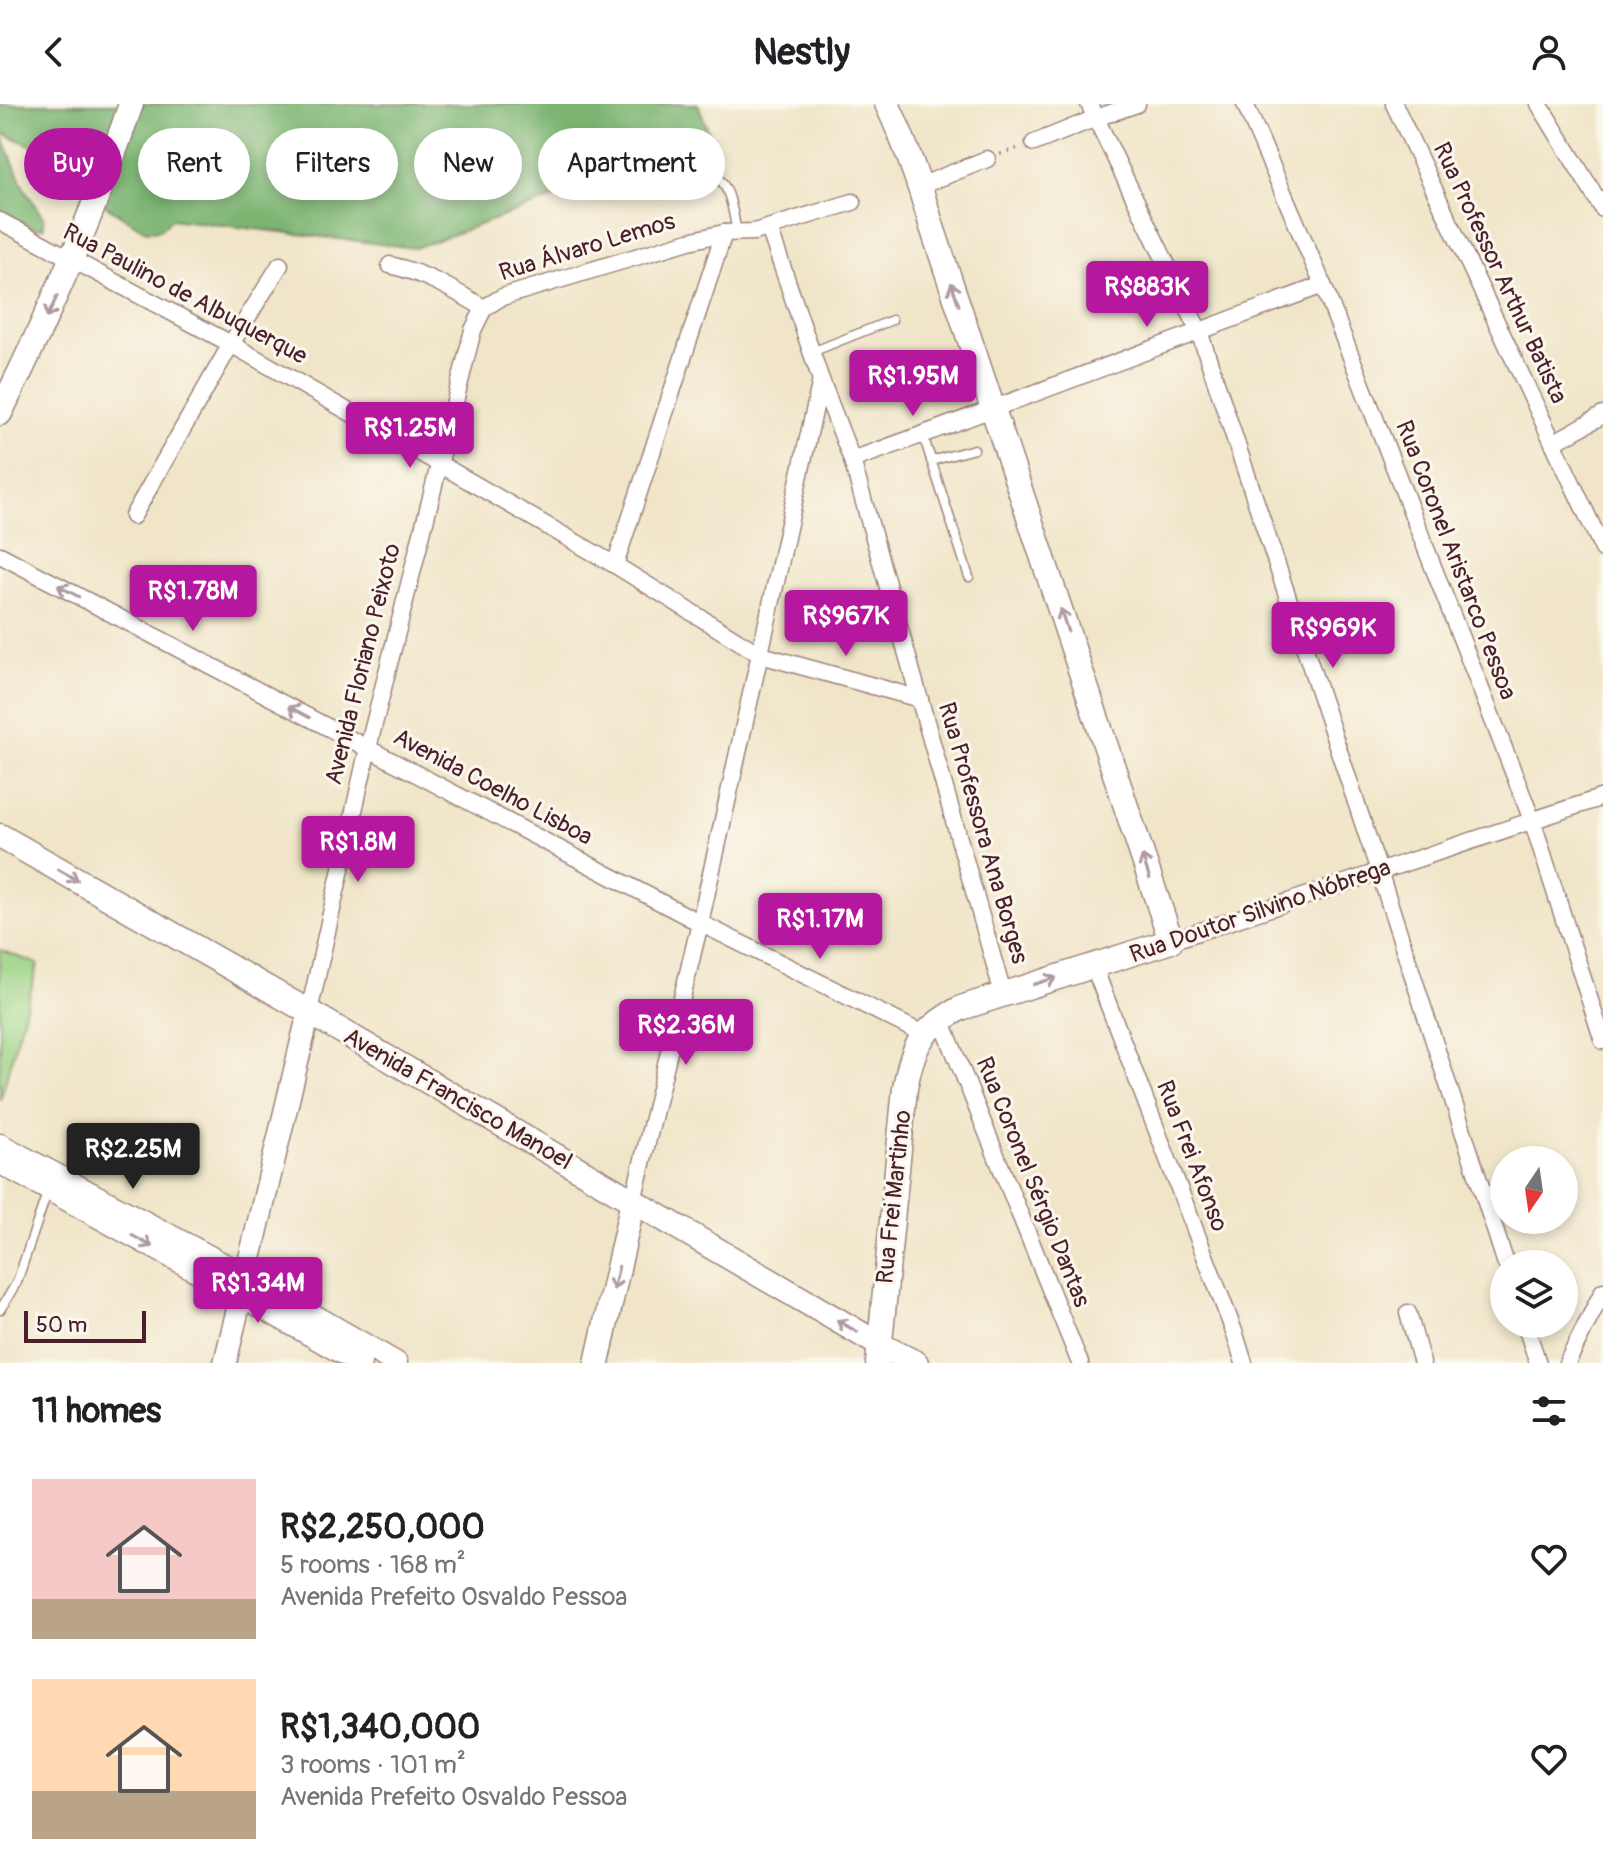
<!DOCTYPE html>
<html lang="en">
<head>
<meta charset="utf-8">
<style>
  :root { --surface:#fff; --page:#f6f6f6; --text:#202124; --muted:#757577; --accent:#b5179e }
  body { margin:0; font-family:Pangolin,sans-serif; background:var(--page); color:var(--text); height:100vh; display:flex; flex-direction:column; font-size:30px; white-space:nowrap }
  * { box-sizing:border-box; margin:0 }
  p { font-size:26px; color:var(--muted) }
  .icon { flex:none; width:44px; height:44px; fill:none; stroke:currentColor; stroke-width:2; stroke-linecap:round; stroke-linejoin:round }
  .map { position:relative; height:1259px; overflow:hidden }
  .side { display:flex; flex-direction:column; background:var(--surface); flex:1 }
  .side>* { flex:none }
  .guide { position:absolute; left:24px; top:24px; width:800px; height:72px; display:flex; gap:16px }
  .needle { width:52px; rotate:193deg }
  .controls { position:absolute; left:1490px; top:1042px; display:grid; gap:16px }
  .controls a { display:grid; place-items:center; width:88px; height:88px; border-radius:50%; background:var(--surface); box-shadow:0 4px 12px #0003; font-size:40px }
  .scale { position:absolute; left:24px; bottom:20px; width:122px; box-sizing:border-box; padding-left:8px; border:4px solid #4a1f2b; border-top:0; font-size:22px; line-height:28px; white-space:nowrap; color:#4a1f2b; -webkit-text-stroke:6px #fbf7ec; paint-order:stroke }
  .price { position:absolute; translate:-50% -68px; padding:0 18px; border-radius:8px; background:var(--accent); color:#fff; font-size:26px; line-height:52px; filter:drop-shadow(0 2px 4px #0008) }
  .price::after { content:''; position:absolute; left:50%; top:48px; width:24px; height:18px; margin-left:-12px; background:inherit; clip-path:polygon(0 0,100% 0,50% 100%) }
  .price.on { background:#222; color:#fff }
  ul { padding:0; list-style:none }
  li { display:flex; align-items:center; gap:24px; height:200px; padding:0 32px }
  li span { display:grid; place-items:center; flex:none; width:224px; height:160px; border-radius:0px; color:#555 }
  li>.icon { margin-inline-start:auto }
  span .icon { width:96px; height:96px; fill:#fffc; stroke-width:1 }
  li b { font-size:34px }
  h2 { display:flex; justify-content:space-between; align-items:center; height:96px; padding:0 32px; font-size:34px }
  .chip { padding:0 28px; border-radius:36px; background:var(--surface); box-shadow:0 4px 12px #0003; font-size:28px; line-height:72px }
  .chip.on { background:var(--accent); color:#fff }
  header { display:flex; justify-content:space-between; align-items:center; height:104px; padding:0 32px; background:var(--surface); font-size:36px; font-weight:700 }
  .map>svg:first-child { display:block }
</style>
</head>
<body>
<header><svg class="icon" aria-label="back" viewBox="0 0 24 24"><path d="M15 5l-7 7 7 7"/></svg>Nestly<svg class="icon" aria-label="person" viewBox="0 0 24 24"><circle cx="12" cy="8" r="4"/><path d="M4 21q1-7 8-7t8 7"/></svg></header>
<div class="map">
<svg width="1603" height="1259" viewBox="0 0 1603 1259">
  <rect width="100%" height="100%" fill="#fbf7ec"/>
  <filter id="ink" filterUnits="userSpaceOnUse"><feTurbulence type="fractalNoise" baseFrequency=".0125" numOctaves="2"/><feDisplacementMap in="SourceGraphic" scale="16" xChannelSelector="R" yChannelSelector="G"/><feConvolveMatrix kernelMatrix="1 2 1 2 8 2 1 2 1" color-interpolation-filters="sRGB"/></filter>
  <filter id="wash" filterUnits="userSpaceOnUse"><feTurbulence type="fractalNoise" baseFrequency=".006" numOctaves="4" result="noise"/><feDisplacementMap in="SourceGraphic" scale="32" xChannelSelector="R" yChannelSelector="G"/><feGaussianBlur stdDeviation="1.8" result="paint"/><feColorMatrix in="noise" values="0 0 0 0 0 0 0 0 0 0 0 0 0 0 0 0 0 1.4 0 .05"/><feComposite in="paint" operator="in"/></filter>
  <g filter="url(#wash)">
    <rect width="100%" height="100%" fill="#f0e5c8"/>
    <polygon fill="#9bd385" stroke="#727958" stroke-width="2" points="0,846 38,860 0,996"/>
    <path fill="#7cb572" stroke="#636a4e" stroke-width="2" d="M0,0H698L712,37L415,144L171,115C163,125 156,129 144,126L103,100L79,75V60L70,49L48,48L1,29L23,82L44,115V123C29,127 13,118 0,111Z"/>
  </g>
  <g filter="url(#ink)">
    <g fill="none" stroke-linecap="round" stroke-linejoin="round">
      <defs>
        <g id="lane">
          <path d="M681,64C691,65 704,65 713,70C731,80 733,110 737,129"/>
          <polyline points="812,248 892,216"/>
          <polyline points="923,331 969,473"/>
          <polyline points="931,357 974,345"/>
          <polyline points="0,1206 17,1178 48,1086"/>
        </g>
        <g id="street">
          <polyline points="1089,0 1199,227 1379,767 1506,1160"/>
          <polyline points="1245,0 1323,181 1532,716 1603,937"/>
          <polyline points="1394,0 1603,445"/>
          <polyline points="1539,0 1603,105"/>
          <polyline points="1034,39 1096,14 1137,0"/>
          <polyline points="920,82 987,55"/>
          <polyline points="0,117 231,240 615,461 761,551 920,595"/>
          <polyline points="769,124 821,276 852,356 1003,890"/>
          <path d="M390,161C427,170 452,185 484,204"/>
          <polyline points="1553,339 1603,311"/>
          <path d="M852,356C1010,300 1166,239 1323,181"/>
          <polyline points="133,412 231,240 280,161"/>
          <polyline points="0,451 700,819 923,930"/>
          <polyline points="615,461 724,129"/>
          <polyline points="1171,837 1603,693"/>
          <polyline points="1094,863 1235,1230 1244,1259"/>
          <polyline points="309,908 368,644 473,226 484,204 502,193 689,137 724,129 754,128 853,98"/>
          <polyline points="941,915 1080,1259"/>
          <polyline points="633,1097 700,819 821,276"/>
          <polyline points="1408,1209 1422,1259"/>
          <polyline points="1525,1220 1538,1259"/>
          <polyline points="1567,1259 1603,1187"/>
        </g>
        <g id="secondary">
          <polyline points="0,1041 245,1172 396,1259"/>
          <polyline points="1,1059 241,1191 360,1259"/>
          <polyline points="225,1259 309,908"/>
        </g>
        <g id="primary">
          <path d="M0,309C50,208 95,107 131,0"/>
          <polyline points="0,732 309,908 880,1241 916,1259"/>
          <polyline points="597,1259 633,1097"/>
          <path d="M878,1259L905,984C913,941 921,925 961,904L1171,837L932,123C920,81 906,40 887,0"/>
        </g>
      </defs>
      <use href="#lane" stroke="#9d827a" stroke-width="11"/>
      <use href="#street" stroke="#9d827a" stroke-width="19"/>
      <use href="#secondary" stroke="#9d827a" stroke-width="25"/>
      <use href="#primary" stroke="#9d827a" stroke-width="27"/>
      <polyline stroke="#9d827a" stroke-width="3" stroke-dasharray="2 6" stroke-linecap="butt" points="1000,50 1019,44"/>
      <use href="#lane" stroke="#fff" stroke-width="8"/>
      <use href="#street" stroke="#fff" stroke-width="16"/>
      <use href="#secondary" stroke="#fff" stroke-width="22"/>
      <use href="#primary" stroke="#fff" stroke-width="24"/>
    </g>
    <defs><path id="oneway-shaft" d="M-6 0H5M1.5-3L5.5 0L1.5 3" fill="none" stroke-width="1.6" stroke-linecap="round" stroke-linejoin="round" transform="scale(2)"/></defs>
    <g stroke="#ae9aa0">
      <use href="#oneway-shaft" transform="translate(955 190) rotate(-109)"/>
      <use href="#oneway-shaft" transform="translate(52 203) rotate(115)"/>
      <use href="#oneway-shaft" transform="translate(68 487) rotate(-152)"/>
      <use href="#oneway-shaft" transform="translate(1064 516) rotate(-108)"/>
      <use href="#oneway-shaft" transform="translate(299 608) rotate(-152)"/>
      <use href="#oneway-shaft" transform="translate(1146 763) rotate(-108)"/>
      <use href="#oneway-shaft" transform="translate(68 771) rotate(30)"/>
      <use href="#oneway-shaft" transform="translate(1045 877) rotate(-17)"/>
      <use href="#oneway-shaft" transform="translate(142 1137) rotate(29)"/>
      <use href="#oneway-shaft" transform="translate(616 1174) rotate(103)"/>
      <use href="#oneway-shaft" transform="translate(847 1222) rotate(-150)"/>
    </g>
  </g>
  <g text-anchor="middle" dominant-baseline="central" stroke-width="6" stroke-linejoin="round" paint-order="stroke">
    <g font-size="24" fill="#4a1f2b" stroke="#fbf7ec">
      <text transform="translate(587 143) rotate(-17)">Rua Álvaro Lemos</text>
      <text transform="translate(1500 169) rotate(65)">Rua Professor Arthur Batista</text>
      <text transform="translate(185 190) rotate(28)">Rua Paulino de Albuquerque</text>
      <text transform="translate(1456 456) rotate(69)">Rua Coronel Aristarco Pessoa</text>
      <text transform="translate(363 560) rotate(-76)">Avenida Floriano Peixoto</text>
      <text transform="translate(493 683) rotate(28)">Avenida Coelho Lisboa</text>
      <text transform="translate(983 729) rotate(74)">Rua Professora Ana Borges</text>
      <text transform="translate(1260 807) rotate(-19)">Rua Doutor Silvino Nóbrega</text>
      <text transform="translate(458 995) rotate(30)">Avenida Francisco Manoel</text>
      <text transform="translate(1192 1052) rotate(69)">Rua Frei Afonso</text>
      <text transform="translate(1033 1078) rotate(68)">Rua Coronel Sérgio Dantas</text>
      <text transform="translate(894 1093) rotate(-84)">Rua Frei Martinho</text>
    </g>
  </g>
</svg>
<div class="controls">
<a><svg class="needle" viewBox="-14 -14 28 28"><path d="M0-13l5 13h-10z" fill="#e53935"/><path d="M0 13l5-13h-10z" fill="#757577"/></svg></a>
<a><svg class="icon" aria-label="layers" viewBox="0 0 24 24"><path d="M12 4l9 5-9 5-9-5zM3 14l9 5 9-5"/></svg></a>
</div>
<div class="scale">50 m</div>
<b class="price" style="left:1147px;top:225px">R$883K</b>
<b class="price" style="left:913px;top:314px">R$1.95M</b>
<b class="price" style="left:410px;top:366px">R$1.25M</b>
<b class="price" style="left:193px;top:529px">R$1.78M</b>
<b class="price" style="left:846px;top:554px">R$967K</b>
<b class="price" style="left:1333px;top:566px">R$969K</b>
<b class="price" style="left:358px;top:780px">R$1.8M</b>
<b class="price" style="left:820px;top:857px">R$1.17M</b>
<b class="price" style="left:686px;top:963px">R$2.36M</b>
<b class="price on" style="left:133px;top:1087px">R$2.25M</b>
<b class="price" style="left:258px;top:1221px">R$1.34M</b>
<div class="guide">
<a class="chip on">Buy</a>
<a class="chip">Rent</a>
<a class="chip">Filters</a>
<a class="chip">New</a>
<a class="chip">Apartment</a>
</div>
</div>
<section class="side">
<h2>11 homes<svg class="icon" aria-label="filters" viewBox="0 0 24 24"><path d="M4 7h16M4 17h16"/><circle cx="9" cy="7" r="2"/><circle cx="15" cy="17" r="2"/></svg></h2>
<ul>
<li><span style="background:linear-gradient(#f6c9c9 75%,#b9a48a 0)"><svg class="icon" aria-label="home" viewBox="0 0 24 24"><path d="M3 11l9-7 9 7M6 9v11h12V9"/></svg></span><div><b>R$2,250,000</b><p>5 rooms · 168 m²</p><p>Avenida Prefeito Osvaldo Pessoa</p></div><svg class="icon" aria-label="heart" viewBox="0 0 24 24"><path d="M12 20l-8-8c-3-5 5-10 8-4 3-6 11-1 8 4z"/></svg></li>
<li><span style="background:linear-gradient(#ffd9b3 70%,#b9a48a 0)"><svg class="icon" aria-label="home" viewBox="0 0 24 24"><path d="M3 11l9-7 9 7M6 9v11h12V9"/></svg></span><div><b>R$1,340,000</b><p>3 rooms · 101 m²</p><p>Avenida Prefeito Osvaldo Pessoa</p></div><svg class="icon" aria-label="heart" viewBox="0 0 24 24"><path d="M12 20l-8-8c-3-5 5-10 8-4 3-6 11-1 8 4z"/></svg></li>
</ul>
</section>
</body>
</html>
